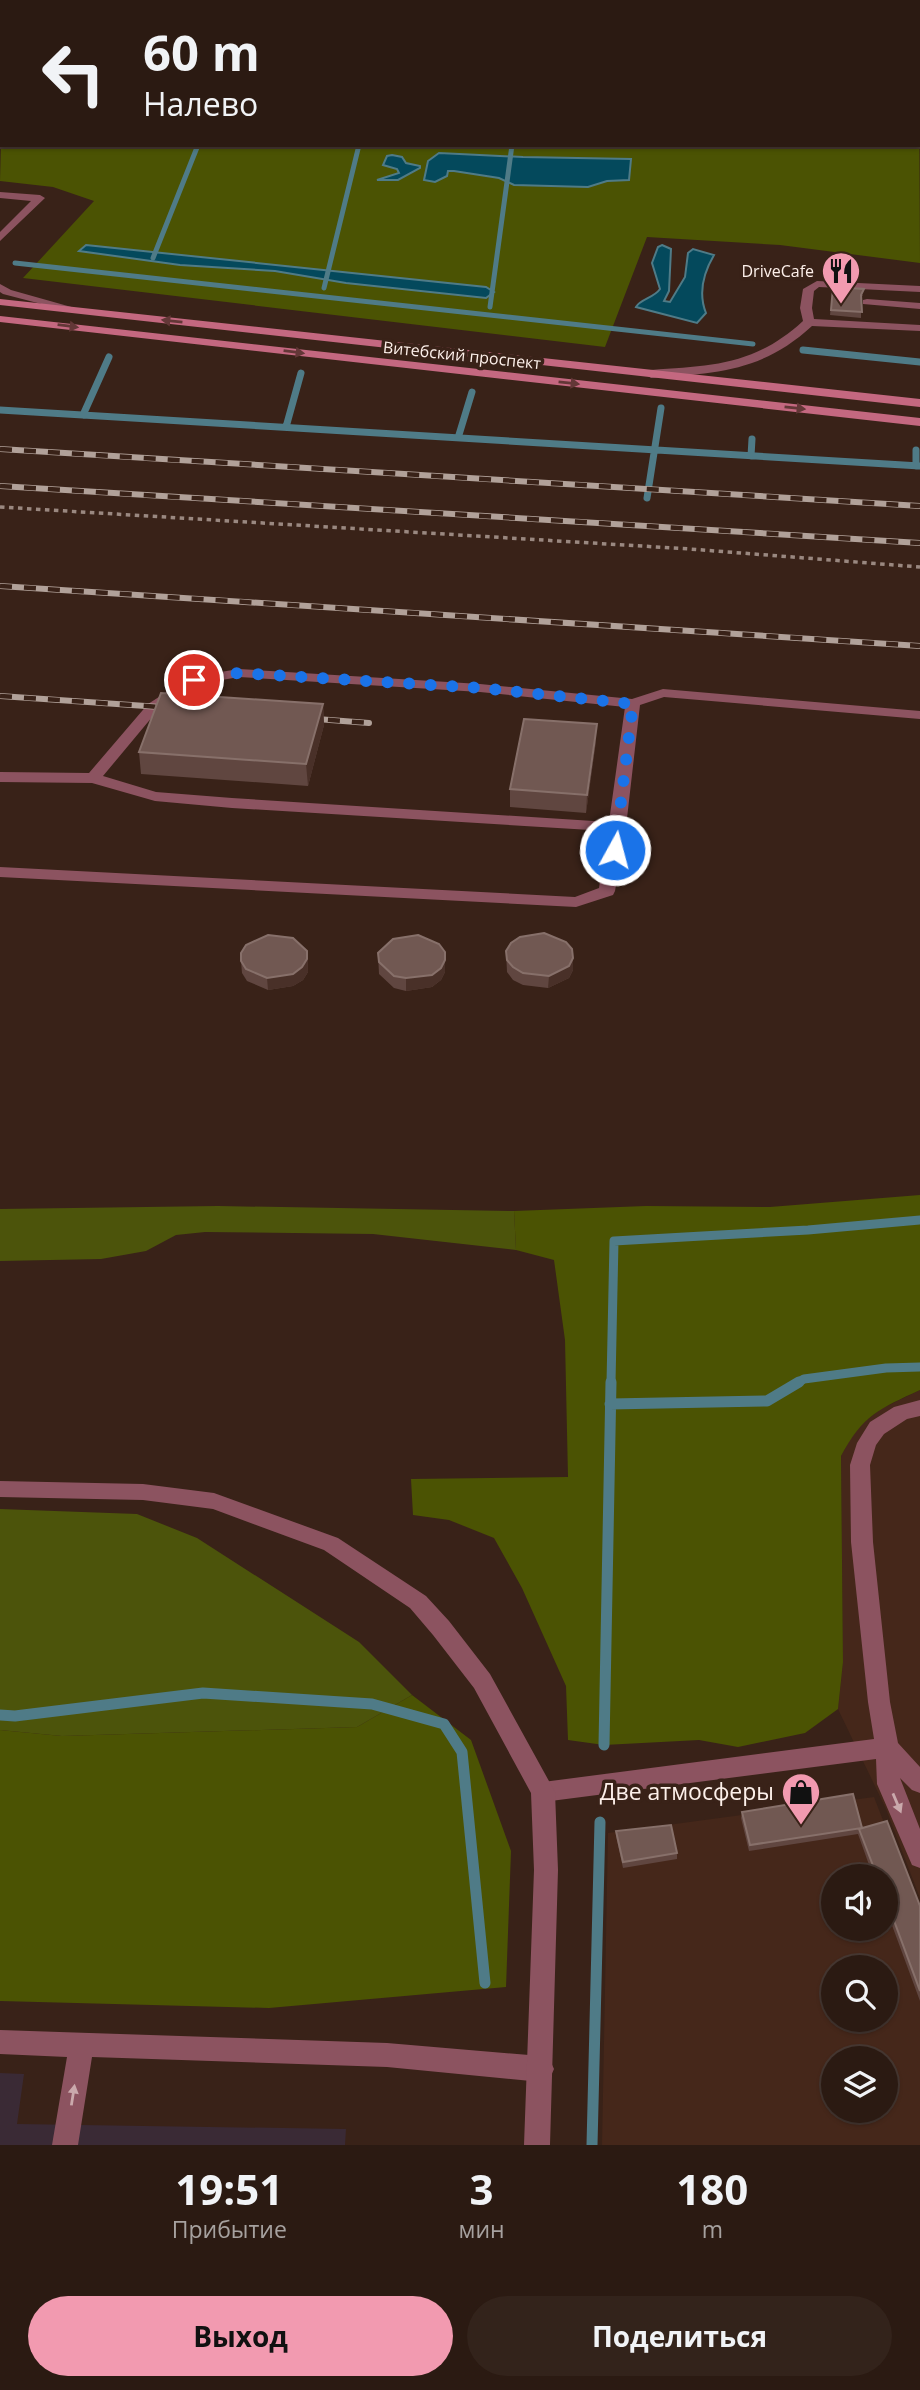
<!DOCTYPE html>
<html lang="ru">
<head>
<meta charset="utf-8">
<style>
  :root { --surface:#2b1a12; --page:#33231b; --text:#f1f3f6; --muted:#a6a19f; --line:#473832; --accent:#f29ab0 }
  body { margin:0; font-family:"Open Sans",sans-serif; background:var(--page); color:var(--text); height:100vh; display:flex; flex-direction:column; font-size:26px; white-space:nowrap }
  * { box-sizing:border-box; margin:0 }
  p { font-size:23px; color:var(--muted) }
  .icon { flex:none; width:38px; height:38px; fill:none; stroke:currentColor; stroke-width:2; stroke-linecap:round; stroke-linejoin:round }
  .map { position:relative; height:2145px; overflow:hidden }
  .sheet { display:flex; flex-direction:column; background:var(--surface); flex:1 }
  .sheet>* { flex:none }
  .hud { position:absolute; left:0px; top:0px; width:920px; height:147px; box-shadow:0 2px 5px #0004,0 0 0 2px var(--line); background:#2b1a12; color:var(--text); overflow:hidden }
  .controls { position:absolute; left:821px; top:1864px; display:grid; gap:14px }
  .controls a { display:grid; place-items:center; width:77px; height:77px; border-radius:50%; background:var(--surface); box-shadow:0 2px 5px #0004,0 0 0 2px var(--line); font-size:35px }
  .pin { position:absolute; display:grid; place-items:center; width:60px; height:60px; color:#fff; margin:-30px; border:4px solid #fff; border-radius:50%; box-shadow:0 2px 7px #0007 }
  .me { position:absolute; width:77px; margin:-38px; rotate:7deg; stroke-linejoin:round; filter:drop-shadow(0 0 5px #0008) }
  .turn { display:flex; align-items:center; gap:24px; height:147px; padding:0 28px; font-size:32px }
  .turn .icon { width:91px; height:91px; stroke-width:2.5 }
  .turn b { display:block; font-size:49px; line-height:60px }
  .eta { display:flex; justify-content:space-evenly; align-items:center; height:119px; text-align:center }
  .eta b { font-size:42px; font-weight:700; line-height:49px }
  .button { display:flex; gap:14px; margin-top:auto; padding:14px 28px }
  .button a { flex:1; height:80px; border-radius:42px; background:var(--accent); color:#111; font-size:28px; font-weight:700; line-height:80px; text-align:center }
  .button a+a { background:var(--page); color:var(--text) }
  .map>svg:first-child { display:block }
  .built { fill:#45271a; fill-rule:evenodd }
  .industrial { fill:#3a2a35 }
  .green { fill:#4b5303 }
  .forest { fill:#4c540b }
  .water { fill:#04495c; stroke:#4f7b87; stroke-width:2 }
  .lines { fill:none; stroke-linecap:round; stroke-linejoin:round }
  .stream-far3 { stroke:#4f7b87; stroke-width:5 }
  .stream-far2 { stroke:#4f7b87; stroke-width:7 }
  .stream-far1 { stroke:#4f7b87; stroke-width:9 }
  .stream { stroke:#4f7b87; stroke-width:11 }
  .path { stroke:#9a8880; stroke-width:3.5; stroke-dasharray:4.5 4.5; stroke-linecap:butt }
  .lane { fill:#8c5360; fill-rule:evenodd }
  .street { fill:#8c5360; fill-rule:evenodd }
  .secondary { fill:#c46880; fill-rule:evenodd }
  .rail-casing { stroke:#b1a199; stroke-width:6 }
  .rail { stroke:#392218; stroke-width:4.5; stroke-dasharray:12; stroke-linecap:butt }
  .wall { fill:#604640 }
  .shaded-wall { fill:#493028 }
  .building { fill:#715852; stroke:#87706a; stroke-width:2 }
  .oneway { fill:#633737 }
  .oneway2 { fill:#caa9ac }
  .route { stroke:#1a73e8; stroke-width:12; stroke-dasharray:0 21.6 }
  .labels { text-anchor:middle; stroke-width:7; stroke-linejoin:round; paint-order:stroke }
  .far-poi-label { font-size:16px; fill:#fdf0ea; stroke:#392218; text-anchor:end }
  .far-street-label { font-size:16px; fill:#fdf0ea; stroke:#392218 }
  .near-poi-label { font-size:23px; fill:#fdf0ea; stroke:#392218; text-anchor:end }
</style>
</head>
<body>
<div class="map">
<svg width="920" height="2145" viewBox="0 0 920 2145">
  <rect width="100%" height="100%" fill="#392218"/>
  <path class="built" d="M920,1390V1898L886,1809L838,1709L843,1662L841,1456L855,1429L881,1409Z
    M874,1797L920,1916V2145H602L608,1833ZM833,1876H886V1928H833ZM833,1967H886V2020H833ZM833,2058H886V2110H833Z"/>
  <path class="industrial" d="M0,2073L24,2074L17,2124L346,2129L345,2145H0Z"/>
  <path class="green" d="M0,0H653L2,2V13Z
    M919,67L920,263L780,245L647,237L605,347L23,278L94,201L53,187L0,181L2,103V145H919Z
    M920,1195V1390C879,1409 863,1415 841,1456L843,1662L838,1709L805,1733L738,1747L699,1740L604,1745L568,1740L566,1686L522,1588L494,1538L449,1520L413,1515L411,1479L568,1477L565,1340L554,1260L516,1250L514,1211L646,1206L770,1207Z
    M412,1695L471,1740L511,1851L506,1987L269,2008L0,2001V1730L62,1736L357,1727Z"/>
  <path class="forest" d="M218,1206L514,1211L516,1250L373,1234L205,1232L176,1235L146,1251L101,1259L0,1261V1209Z
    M0,1509L137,1514L197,1538L359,1642L412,1695L357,1727L62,1736L0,1730Z"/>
  <path class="water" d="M439,153L523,157L631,159L629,180L607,181L588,187L514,185L499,178L454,171H448L447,176L435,182L424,180L428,161Z
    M392,155L402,157L406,163L420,166V168L398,180H377L399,173L397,169L383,165L387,156Z
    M86,245L486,287L494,292L486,298L346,283L275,271L180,265L79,251Z
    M662,245L671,249L669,291L664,301L670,302L685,277L688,253L693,249L714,255C704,272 698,293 706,313L697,323L636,307C640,299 654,298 660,289L652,263L658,247Z"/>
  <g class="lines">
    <path class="stream-far3" d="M153,258L198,145
      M15,263L753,344
      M324,288L359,145
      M490,307L512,145"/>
    <path class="stream-far2" d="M803,350L920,362
      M0,410L920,466
      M83,415L109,357
      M286,427L301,373
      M458,438L472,392
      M916,450V466
      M751,456L752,439
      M647,498L661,408"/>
    <path class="stream-far1" d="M611,1383L614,1241L808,1230L920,1220
      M797,1383L804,1379L886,1368L920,1367"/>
    <path class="stream" d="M610,1404L767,1401L799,1382
      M0,1715L15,1716L203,1693L372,1704L444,1724L462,1752L485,1983
      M604,1745L611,1382
      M592,2145L600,1822"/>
    <path class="path" d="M0,507L690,549L920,567"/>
    <path class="lane" d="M0,20H2V26H0Z
      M919,58H920V64H919Z
      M0,192L40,195L45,198L0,241V232L31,201L0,198Z
      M817,281L920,286V292L819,287L814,291L812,308L814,319L920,325V331L812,326C762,372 716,373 651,378L645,374L651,370C713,366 755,365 803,321L800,308L803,289Z
      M0,284L11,290L82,310L76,313L3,294L0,292Z
      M867,299L920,303V309L863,304V300Z
      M239,669L480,684L632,699L663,689L920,711V719L664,697L640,705L626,827L615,891L613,895L576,907L0,877V867L575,897L599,888L607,831L232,808L155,801L92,783L0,782V772L89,773L148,704L190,677ZM239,677L480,692L625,707L609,822L232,798L156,792L103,776L158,710L199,684Z
      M920,1400V1416L907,1419L884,1434L876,1445L870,1465L873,1542L890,1702L898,1743L920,1767V1793L912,1790L900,1778L920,1829V1868L912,1865L877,1784L876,1759L543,1802L535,1799L531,1792L535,1785L543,1782L874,1739L868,1702L851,1542L850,1465L857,1443L870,1422L894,1407Z
      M0,2030L387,2043L541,2056L550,2060L554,2069L550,2078L541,2082L387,2067L92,2057L78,2145H52L67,2057L0,2054Z"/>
    <path class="street" d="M0,1481L143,1484L214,1493L338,1538L426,1596L449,1621L490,1674L555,1792L558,1870L550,2145H524L534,1870L531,1793L474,1688L433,1635L410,1608L324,1550L213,1509L143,1500L0,1497Z"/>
    <path class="secondary" d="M0,299L920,399V407L0,305Z
      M0,316L920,418V426L0,322Z"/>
    <g class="rail-casing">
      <path id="rail" d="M0,449L920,506
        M0,486L920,543
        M0,586L920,646
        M0,696L175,708
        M304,718L369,723"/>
    </g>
    <use href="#rail" class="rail"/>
  </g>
  <path class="wall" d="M833,287L863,295L861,298V318L830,315Z
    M323,704L324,725L308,786L141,774L139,752Z
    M596,741L586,813L510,807V789Z
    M307,951L308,972L303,980L293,986L268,990L247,981L242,973L241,961Z
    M506,951L573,970L569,978L548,988L523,985L513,980L507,972Z
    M378,953L445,972L441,980L432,987L406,991L394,988L379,974Z
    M742,1812L862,1828L920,1906V2001L886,1909V1876H873L858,1834L749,1851L741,1818Z
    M616,1831L677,1853V1859L623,1868L616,1836Z"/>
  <path class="shaded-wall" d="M323,704L324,725L308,786L306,764Z
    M597,724L596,741L586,813L587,795Z
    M307,951L308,972L303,980L293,986L268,990L267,978Z
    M573,958V970L569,978L548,988L549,976Z
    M445,960V972L441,980L432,987L406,991V978Z"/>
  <path class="building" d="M833,287L864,289L861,295L862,312L831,310Z
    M161,693L323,704L306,764L139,752Z
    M524,719L597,724L587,795L510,789Z
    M544,933L566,942L572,949L573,958L569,966L549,976L523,973L513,967L507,960L506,951L511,943L520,937Z
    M268,935L293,938L307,951V959L302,967L293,974L267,978L246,969L241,961V953L246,945Z
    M418,935L439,944L445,952V960L441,968L432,975L406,978L394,976L379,962L378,953L393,939Z
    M853,1794L862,1828L750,1845L742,1812Z
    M887,1821L920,1906V1991L886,1899V1876H877L859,1829Z
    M671,1825L677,1853L623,1862L616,1831Z"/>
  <defs><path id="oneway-solid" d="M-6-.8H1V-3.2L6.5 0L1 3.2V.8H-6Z" transform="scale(1.75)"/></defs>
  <g class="oneway">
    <use href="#oneway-solid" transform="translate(172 321) rotate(-174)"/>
    <use href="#oneway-solid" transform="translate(68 326) rotate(7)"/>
    <use href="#oneway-solid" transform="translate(294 352) rotate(7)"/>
    <use href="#oneway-solid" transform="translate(569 383) rotate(6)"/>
    <use href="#oneway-solid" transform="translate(795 408) rotate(6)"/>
  </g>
  <g class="oneway2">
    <use href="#oneway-solid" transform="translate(897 1803) rotate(67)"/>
    <use href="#oneway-solid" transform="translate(73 2095) rotate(-81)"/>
  </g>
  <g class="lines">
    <path class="route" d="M194,680L239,673L480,688L633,704L615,850"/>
  </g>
  <defs>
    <g id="restaurant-pin" transform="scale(2.0125)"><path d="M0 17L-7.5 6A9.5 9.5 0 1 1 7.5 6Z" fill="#f29ab0" stroke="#392218"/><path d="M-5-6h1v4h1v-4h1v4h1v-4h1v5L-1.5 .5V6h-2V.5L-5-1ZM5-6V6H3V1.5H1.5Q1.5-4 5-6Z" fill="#111"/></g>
    <g id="shop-pin" transform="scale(2.0125)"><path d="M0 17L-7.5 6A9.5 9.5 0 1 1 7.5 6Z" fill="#f29ab0" stroke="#392218"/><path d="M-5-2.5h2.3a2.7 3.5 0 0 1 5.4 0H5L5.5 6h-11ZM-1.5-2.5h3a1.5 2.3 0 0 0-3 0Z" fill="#111"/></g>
  </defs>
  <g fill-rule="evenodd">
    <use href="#restaurant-pin" x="841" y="271"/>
    <use href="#shop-pin" x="801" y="1792"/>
  </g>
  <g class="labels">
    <g class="far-poi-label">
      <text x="814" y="277">DriveCafe</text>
    </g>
    <g class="far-street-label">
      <text transform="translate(462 355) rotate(6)" y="6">Витебский проспект</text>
    </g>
    <g class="near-poi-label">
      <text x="774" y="1800">Две атмосферы</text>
    </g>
  </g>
</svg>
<div class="controls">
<a><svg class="icon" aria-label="sound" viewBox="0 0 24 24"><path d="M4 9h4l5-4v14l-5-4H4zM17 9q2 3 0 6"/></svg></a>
<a><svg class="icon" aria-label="search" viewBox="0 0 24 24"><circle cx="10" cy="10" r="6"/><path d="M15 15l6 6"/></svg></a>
<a><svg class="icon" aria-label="layers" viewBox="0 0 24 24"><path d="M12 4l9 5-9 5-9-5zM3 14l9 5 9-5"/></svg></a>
</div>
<div class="pin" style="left:194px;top:680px;background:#d93025"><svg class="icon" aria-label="arrive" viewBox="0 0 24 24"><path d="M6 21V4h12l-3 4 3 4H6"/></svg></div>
<svg class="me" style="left:615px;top:850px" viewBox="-20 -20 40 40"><circle r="17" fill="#1a73e8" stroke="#fff" stroke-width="3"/><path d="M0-11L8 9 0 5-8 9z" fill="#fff"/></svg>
<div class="hud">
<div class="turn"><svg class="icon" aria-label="left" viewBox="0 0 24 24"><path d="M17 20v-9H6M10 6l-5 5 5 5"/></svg><div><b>60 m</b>Налево</div></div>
</div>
</div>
<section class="sheet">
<div class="eta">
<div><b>19:51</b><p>Прибытие</p></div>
<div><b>3</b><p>мин</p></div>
<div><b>180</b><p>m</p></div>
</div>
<div class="button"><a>Выход</a><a>Поделиться</a></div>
</section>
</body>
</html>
